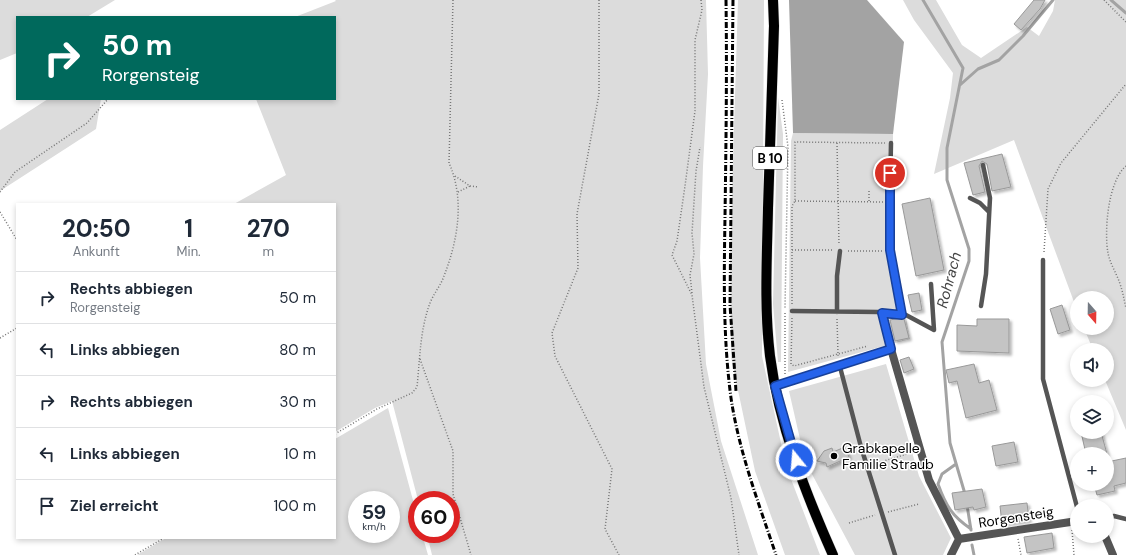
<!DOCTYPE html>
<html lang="de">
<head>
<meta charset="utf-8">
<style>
  :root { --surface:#fff; --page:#f6f6f7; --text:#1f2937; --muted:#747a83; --line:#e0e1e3 }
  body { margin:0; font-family:"DM Sans",sans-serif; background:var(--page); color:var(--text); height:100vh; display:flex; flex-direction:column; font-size:15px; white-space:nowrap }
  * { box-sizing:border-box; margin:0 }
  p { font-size:13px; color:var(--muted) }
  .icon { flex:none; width:22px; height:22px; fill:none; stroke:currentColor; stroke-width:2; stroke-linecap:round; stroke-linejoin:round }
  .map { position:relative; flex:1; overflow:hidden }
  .details { position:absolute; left:16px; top:203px; width:320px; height:336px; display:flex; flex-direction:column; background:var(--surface); border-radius:0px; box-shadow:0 2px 6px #0003 }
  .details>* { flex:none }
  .guide { position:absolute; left:16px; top:16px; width:320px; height:84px; border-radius:0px; box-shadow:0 2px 6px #0003; background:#00695c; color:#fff; overflow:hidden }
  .needle { width:26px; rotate:160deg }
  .fabs { position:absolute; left:1070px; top:291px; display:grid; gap:8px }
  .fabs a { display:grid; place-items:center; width:44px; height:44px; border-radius:50%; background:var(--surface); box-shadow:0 2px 6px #0003; font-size:20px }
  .speed { position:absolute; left:348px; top:491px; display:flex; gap:8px; font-size:20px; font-weight:700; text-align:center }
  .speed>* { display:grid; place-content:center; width:52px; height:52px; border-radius:50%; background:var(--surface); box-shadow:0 2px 6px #0003; line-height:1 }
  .speed small { font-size:10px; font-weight:400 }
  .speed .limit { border:6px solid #d22; background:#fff; color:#111 }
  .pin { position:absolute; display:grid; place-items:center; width:34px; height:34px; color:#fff; margin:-17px; border:2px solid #fff; border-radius:50%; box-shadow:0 1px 4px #0007 }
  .me { position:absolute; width:44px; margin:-22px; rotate:343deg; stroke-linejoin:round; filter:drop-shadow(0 0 3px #0008) }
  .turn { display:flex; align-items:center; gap:14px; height:84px; padding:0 20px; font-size:18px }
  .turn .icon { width:52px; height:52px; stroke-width:2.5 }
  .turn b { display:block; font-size:28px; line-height:34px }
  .eta { display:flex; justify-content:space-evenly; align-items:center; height:68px; text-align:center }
  .eta b { font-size:24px; font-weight:700; line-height:28px }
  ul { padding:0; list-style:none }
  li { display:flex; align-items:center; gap:12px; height:52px; padding:0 20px; border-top:1px solid var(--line) }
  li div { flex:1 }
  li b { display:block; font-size:15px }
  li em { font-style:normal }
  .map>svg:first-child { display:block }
  .green { fill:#dcdcdc; fill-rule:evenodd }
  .water { fill:#a3a3a3 }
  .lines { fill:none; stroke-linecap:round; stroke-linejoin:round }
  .stream { stroke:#a3a3a3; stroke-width:3 }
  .building { fill:#c4c4c4; stroke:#999; filter:url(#shadow) }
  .primary-casing { stroke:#dbdbdb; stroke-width:11 }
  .path { stroke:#777; stroke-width:1.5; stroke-dasharray:1 2; stroke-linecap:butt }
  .service { stroke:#555; stroke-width:4.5 }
  .minor { stroke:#555; stroke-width:8 }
  .primary { stroke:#000; stroke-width:10 }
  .rail { stroke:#000; stroke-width:3; stroke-dasharray:6 2 1 2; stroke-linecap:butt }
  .route-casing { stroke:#184099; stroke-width:10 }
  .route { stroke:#2563eb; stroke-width:7 }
  .poi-dot { fill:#000; stroke:#fff; stroke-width:1.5 }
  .labels { text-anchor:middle; stroke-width:3; stroke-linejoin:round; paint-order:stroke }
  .shield { fill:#fff; stroke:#4c4c4c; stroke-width:1 }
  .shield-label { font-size:13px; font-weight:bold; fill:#000 }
  .poi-label { font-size:14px; fill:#000; stroke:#fff; text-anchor:start }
  .street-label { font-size:14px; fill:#000; stroke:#fff }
  .water-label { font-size:15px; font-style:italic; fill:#444; stroke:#fff }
</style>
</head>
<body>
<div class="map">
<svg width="1126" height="555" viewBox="0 0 1126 555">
  <defs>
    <filter id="shadow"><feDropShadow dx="2.5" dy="2.5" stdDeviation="1" flood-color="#0004"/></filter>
  </defs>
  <rect width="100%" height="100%" fill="#fff"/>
  <path class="green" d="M0,0H115L87,17H17V53L0,60Z
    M335,0H706L708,74L703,166L700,258L706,364L721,441L758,555H432L427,534H451V500H418L392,401L375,408L335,432V204H234L286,175L256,99H335V17H295L336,1Z
    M738,0H764L762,356L786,466L820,555H785L755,471L731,357L730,255Z
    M903,0H936L962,45L981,58L1027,27L1039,36L1053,11L1055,0H1126V430L1105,380H1107V350H1093L1084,328H1107V298H1077V310L1014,140L934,174L950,98L953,73L914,20Z
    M778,97L783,134L781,362H778L773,304Z
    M48,99H101L96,129L0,191V130Z
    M793,133L893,134V244L910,339L788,372L791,141Z
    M886,364L919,476L951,538L943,555H855L805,461L789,391Z
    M388,408L417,515V534H422L428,555H137L166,538H335V439ZM357,500H391V534H357Z"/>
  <path class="water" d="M789,0H867L904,42L893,134L793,133Z"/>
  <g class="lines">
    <path class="stream" d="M923,0L963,68L947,148V180L969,249V261L942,342L950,443L965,494
      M1111,0L1126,13
      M960,85L978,69L999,60L1023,36L1053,0
      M956,464L942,474L938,484C946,506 952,516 971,529
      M967,505L971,530
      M972,545L974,555"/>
  </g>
  <path class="building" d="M1034,0H1045L1040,9L1021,30L1014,24Z
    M1002,154L1011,187L992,191L987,164L982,161L979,166L985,192L973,195L964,163Z
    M930,198L944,270L916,276L902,204Z
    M919,293L922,310L912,312L908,295Z
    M1062,305L1070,330L1058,334L1050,309Z
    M900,318L904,319L909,338L895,341L890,320Z
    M977,319H1009V353L957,351V325L977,326Z
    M909,357L914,369L904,373L900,360Z
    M974,364L979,383L989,380L997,410L966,418L957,381L949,383L946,370Z
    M1081,432H1101L1107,454H1086Z
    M1014,442L1018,462L996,466L992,446Z
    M845,447L849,457L827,467L826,463L817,461L824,451L832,448L833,452Z
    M1126,458V483L1114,486L1115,491L1097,495L1094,484H1107V462Z
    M982,489L986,507L974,510L973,507L955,510L952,493Z
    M1027,503L1029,520L1002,524L1000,506Z
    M1052,533L1054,548L1027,553L1024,537Z"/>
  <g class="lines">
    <g class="primary-casing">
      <path id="primary" d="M773,0L774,26C772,86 770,147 768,208C767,257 764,307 770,356C779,425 805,492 833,555"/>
    </g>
    <path class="path" d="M599,0V94L577,214L578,268L552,333L555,356L612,469L605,529L619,555
      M701,0L702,10L695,40V111L685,186L677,241L672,255L692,295L704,387L731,498L739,555
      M1104,0L1126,22
      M782,100L788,147L785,308
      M837,143L839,245
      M1126,166C1108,181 1104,231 1108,253C1110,264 1117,274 1120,284C1123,292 1124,300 1126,308
      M455,176L470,186L478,187
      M869,191V202
      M0,192L15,172L87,123L108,99
      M458,192L470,186
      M795,201L883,202
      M0,212L17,240
      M792,250V206L795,201V142L885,143
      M848,251H884
      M1044,252L1048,189L1061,163L1126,84
      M692,293L690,275L694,254L692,233L696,171L700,147
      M792,304V250H834
      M792,318L791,364L794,366L838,354V356
      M837,319L838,354L868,346
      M0,338L17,328
      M420,359L453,451V494L471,555
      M785,374V313
      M335,434L377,409L412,393L417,387C420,358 420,330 430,303C434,293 441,285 444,276C458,240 465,199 449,163L453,0
      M874,464L907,454
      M888,512L919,504
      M849,523L875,515
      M1072,530L1074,555
      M1018,539L1021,555
      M135,555L164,538"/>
    <path class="service" d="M891,143L889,240L902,315
      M970,198L980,203L989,212
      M1043,260V379L1077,507
      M981,306L986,274L990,198L983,165
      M792,311L878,312L906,315L934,330L931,284
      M837,312V276L840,251
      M882,313L891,349
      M840,367L861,447L895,555
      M1107,517L1114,516L1126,519"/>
    <path class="minor" d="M775,386L891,349L929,480L959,539
      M1105,536L1113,555
      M959,539L1077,521
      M951,555L959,539"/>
    <use href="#primary" class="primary"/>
    <path class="rail" d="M726,0C727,72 726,145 725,217C724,278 723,338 731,398C739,452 759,504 776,555
      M733,0L730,305L736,391"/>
  </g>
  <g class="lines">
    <g class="route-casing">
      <path id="route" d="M796,460L775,386L891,349L882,313L902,315L890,250V173"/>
    </g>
    <use href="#route" class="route"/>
  </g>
  <circle class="poi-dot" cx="834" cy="456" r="4"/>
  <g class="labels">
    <rect class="shield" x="753" y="147" width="34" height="22" rx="3"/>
    <g class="shield-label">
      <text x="770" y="163">B 10</text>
    </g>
    <g class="poi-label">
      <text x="842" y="453">Grabkapelle<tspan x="842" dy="16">Familie Straub</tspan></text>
    </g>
    <g class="street-label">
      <text transform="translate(1016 517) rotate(-9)" y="5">Rorgensteig</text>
    </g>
    <g class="water-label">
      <text transform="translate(949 280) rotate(-75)" y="5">Rohrach</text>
    </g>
  </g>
</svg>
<div class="fabs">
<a><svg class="needle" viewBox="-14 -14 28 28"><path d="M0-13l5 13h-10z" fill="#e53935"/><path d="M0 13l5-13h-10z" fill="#747a83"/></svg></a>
<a><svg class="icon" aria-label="sound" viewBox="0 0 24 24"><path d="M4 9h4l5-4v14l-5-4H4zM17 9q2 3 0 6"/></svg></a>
<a><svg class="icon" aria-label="layers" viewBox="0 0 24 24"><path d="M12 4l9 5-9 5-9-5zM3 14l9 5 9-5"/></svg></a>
<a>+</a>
<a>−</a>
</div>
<div class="speed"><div>59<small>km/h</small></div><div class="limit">60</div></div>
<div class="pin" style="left:890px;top:173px;background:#d93025"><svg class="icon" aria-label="arrive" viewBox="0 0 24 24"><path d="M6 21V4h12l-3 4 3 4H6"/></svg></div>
<svg class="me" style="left:796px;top:460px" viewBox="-20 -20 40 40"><circle r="17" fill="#2563eb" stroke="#fff" stroke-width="3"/><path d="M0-11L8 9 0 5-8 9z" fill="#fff"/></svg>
<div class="guide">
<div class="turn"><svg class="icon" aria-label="right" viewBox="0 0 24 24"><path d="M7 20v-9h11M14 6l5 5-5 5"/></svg><div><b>50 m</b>Rorgensteig</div></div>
</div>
<section class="details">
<div class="eta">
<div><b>20:50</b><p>Ankunft</p></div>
<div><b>1</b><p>Min.</p></div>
<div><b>270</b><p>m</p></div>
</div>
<ul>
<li><svg class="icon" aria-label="right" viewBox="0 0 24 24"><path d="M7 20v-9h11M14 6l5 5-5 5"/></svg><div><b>Rechts abbiegen</b><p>Rorgensteig</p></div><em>50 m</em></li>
<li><svg class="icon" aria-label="left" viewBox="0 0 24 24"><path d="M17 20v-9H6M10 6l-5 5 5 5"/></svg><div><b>Links abbiegen</b></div><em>80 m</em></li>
<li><svg class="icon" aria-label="right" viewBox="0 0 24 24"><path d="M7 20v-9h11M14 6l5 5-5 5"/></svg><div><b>Rechts abbiegen</b></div><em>30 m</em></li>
<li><svg class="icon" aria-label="left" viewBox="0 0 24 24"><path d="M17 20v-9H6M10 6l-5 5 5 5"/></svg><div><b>Links abbiegen</b></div><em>10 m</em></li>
<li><svg class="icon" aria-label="arrive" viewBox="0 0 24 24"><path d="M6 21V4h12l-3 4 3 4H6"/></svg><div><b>Ziel erreicht</b></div><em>100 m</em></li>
</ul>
</section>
</div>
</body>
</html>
